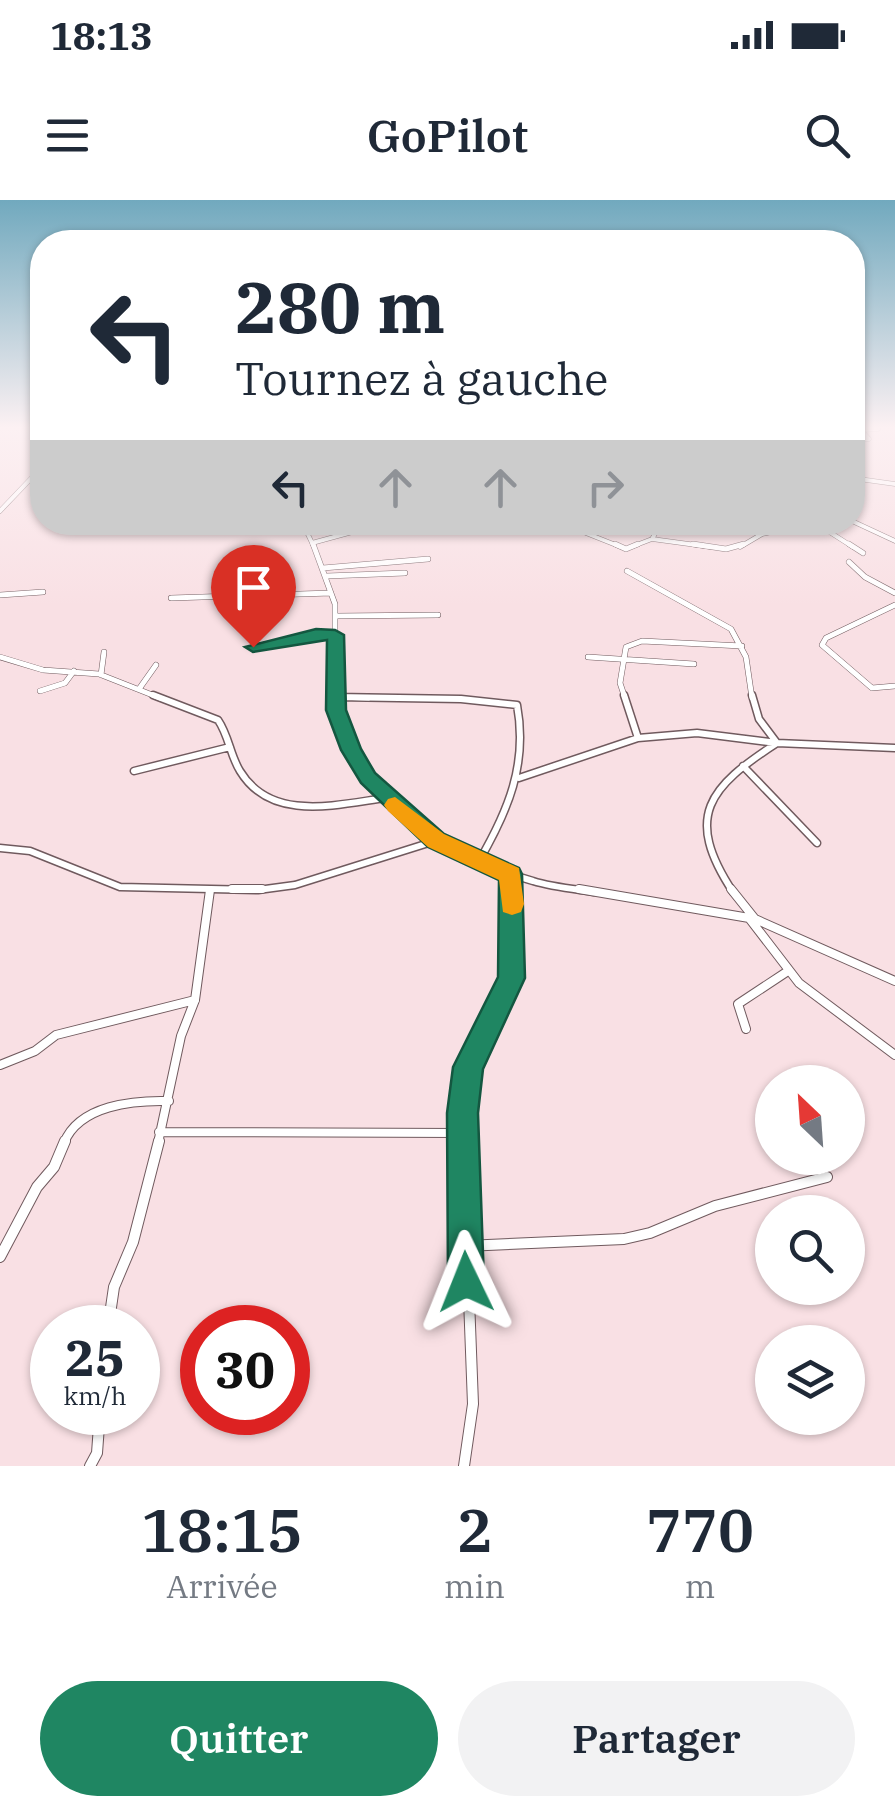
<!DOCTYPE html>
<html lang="fr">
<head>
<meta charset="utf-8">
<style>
  :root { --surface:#fff; --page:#f2f2f3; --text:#1f2937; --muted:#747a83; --accent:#1f8662 }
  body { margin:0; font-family:"IBM Plex Serif",serif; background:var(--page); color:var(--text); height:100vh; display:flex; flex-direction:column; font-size:38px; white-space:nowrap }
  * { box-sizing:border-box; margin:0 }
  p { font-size:32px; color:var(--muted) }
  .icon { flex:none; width:55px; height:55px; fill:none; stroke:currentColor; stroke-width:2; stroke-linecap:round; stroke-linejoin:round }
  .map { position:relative; height:1266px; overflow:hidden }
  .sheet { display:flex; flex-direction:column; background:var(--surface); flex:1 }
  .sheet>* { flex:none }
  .hud { position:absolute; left:30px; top:30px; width:835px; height:305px; border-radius:40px; box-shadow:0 2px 8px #0004; background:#fff; color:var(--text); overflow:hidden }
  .needle { width:65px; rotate:335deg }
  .tools { position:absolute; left:755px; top:865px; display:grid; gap:20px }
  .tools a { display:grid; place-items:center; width:110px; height:110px; border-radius:50%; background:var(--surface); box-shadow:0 2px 8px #0004; font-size:50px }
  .speed { position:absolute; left:30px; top:1105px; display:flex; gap:20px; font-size:50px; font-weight:700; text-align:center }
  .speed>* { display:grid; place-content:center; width:130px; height:130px; border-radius:50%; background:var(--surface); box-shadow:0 2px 8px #0004; line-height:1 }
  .speed small { font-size:25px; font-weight:400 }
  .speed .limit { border:15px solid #d22; background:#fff; color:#111 }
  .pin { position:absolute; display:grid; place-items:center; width:85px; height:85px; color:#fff; margin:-102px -42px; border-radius:50% 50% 50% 0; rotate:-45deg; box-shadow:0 0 10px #0007 }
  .pin .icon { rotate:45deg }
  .me { position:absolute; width:110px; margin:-55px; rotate:358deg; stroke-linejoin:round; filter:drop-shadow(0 0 8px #0008) }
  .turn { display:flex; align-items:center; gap:35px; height:210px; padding:0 40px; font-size:45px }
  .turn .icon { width:130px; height:130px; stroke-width:2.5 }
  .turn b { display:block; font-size:70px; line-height:85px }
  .lanes { display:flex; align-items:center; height:95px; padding:0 40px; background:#0003; justify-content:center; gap:50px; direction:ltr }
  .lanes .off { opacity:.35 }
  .eta { display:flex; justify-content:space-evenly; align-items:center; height:170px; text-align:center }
  .eta b { font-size:60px; font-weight:600; line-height:70px }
  .cta { display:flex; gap:20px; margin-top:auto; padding:20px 40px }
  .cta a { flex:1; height:115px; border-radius:60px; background:var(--accent); color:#fff; font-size:40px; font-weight:600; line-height:115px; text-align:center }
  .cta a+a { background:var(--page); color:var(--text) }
  .status { display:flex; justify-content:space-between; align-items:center; height:70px; padding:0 50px; background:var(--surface); direction:ltr }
  .status svg { height:28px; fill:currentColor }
  header { display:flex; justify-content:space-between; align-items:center; height:130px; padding:0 40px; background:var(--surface); font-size:45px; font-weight:600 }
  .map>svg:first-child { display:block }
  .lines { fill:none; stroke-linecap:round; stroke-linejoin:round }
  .street-far4-casing { stroke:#705a5e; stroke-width:5 }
  .street-far3-casing { stroke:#705a5e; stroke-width:6 }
  .street-far2-casing { stroke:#705a5e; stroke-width:9 }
  .street-far1-casing { stroke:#705a5e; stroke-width:10 }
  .street-casing { stroke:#705a5e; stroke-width:12 }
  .street-far4 { stroke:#fff; stroke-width:4 }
  .street-far3 { stroke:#fff; stroke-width:5 }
  .street-far2 { stroke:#fff; stroke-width:6 }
  .street-far1 { stroke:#fff; stroke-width:8 }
  .street { stroke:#fff; stroke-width:10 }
  .route { fill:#1f8662; stroke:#145740; stroke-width:2.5 }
  .slow { fill:#f59e0b }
</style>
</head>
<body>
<div class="status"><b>18:13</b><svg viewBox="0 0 49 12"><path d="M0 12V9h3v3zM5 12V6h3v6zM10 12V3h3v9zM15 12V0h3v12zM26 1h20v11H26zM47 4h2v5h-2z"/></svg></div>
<header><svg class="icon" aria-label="menu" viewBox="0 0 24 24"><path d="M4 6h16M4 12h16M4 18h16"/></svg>GoPilot<svg class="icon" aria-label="search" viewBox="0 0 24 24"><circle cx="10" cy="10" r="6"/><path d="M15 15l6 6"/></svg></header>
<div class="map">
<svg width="895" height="1266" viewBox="0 0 895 1266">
  <rect width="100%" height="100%" fill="#f9e0e4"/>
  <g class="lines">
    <g class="street-far4-casing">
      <path id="street-far4" d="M862,230L878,229
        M852,241L869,239L860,229
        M852,278L895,284
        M0,311L42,267
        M852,321L895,341
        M302,322L314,347
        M558,322L621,347
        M817,324L853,347
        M304,326L317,322
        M652,339L662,322
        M312,343L389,322
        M631,347L652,339L711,347
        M740,347L762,334L820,322"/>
    </g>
    <g class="street-far3-casing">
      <path id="street-far3" d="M313,344L335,404V498
        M615,344L626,349L638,344
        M693,344L726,349L744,344
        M849,344L863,353
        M849,362L865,377L895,393
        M323,368L428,359
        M627,371L731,429L746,457L752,498
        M327,376L405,373
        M0,395L43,392
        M171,398L331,393
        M895,405L826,438L822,445L872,488L895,486
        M337,416L438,415
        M253,447L316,434L335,435
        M0,457L43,470L99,474L160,498
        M588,457L694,464
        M101,475L104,452
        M139,489L156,465
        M40,491L65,483L74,471
        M336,497L369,498
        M625,498L620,483L626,447L642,441L742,446"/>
    </g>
    <g class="street-far2-casing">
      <path id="street-far2" d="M153,495L218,520C229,536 230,555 240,571C271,622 335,605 385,598
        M335,495C344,593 445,656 533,681C552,687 574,689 594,692
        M624,495L638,538
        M336,497L461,499L517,505C528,564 508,611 479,661
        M743,566L817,643
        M134,571L230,547
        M519,578L638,538L697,533L777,543L895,548
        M0,648L30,651L120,687L258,690L295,685L435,641
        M510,675V692
        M733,692C683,616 709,587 777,543L759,519L752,495"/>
    </g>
    <g class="street-far1-casing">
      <path id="street-far1" d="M232,689H262
        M579,689L755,719L895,781
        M731,689L755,719
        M749,718L799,783L895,855
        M746,829L738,804L788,771
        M0,865L35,851L56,835L195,800
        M159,932L462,933
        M64,943C79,905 134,900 169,901
        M158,943L181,836L195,800L210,690
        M463,943L462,913L468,867L512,778L510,689"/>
    </g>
    <g class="street-casing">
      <path id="street" d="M463,941L473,1204L464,1266
        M465,1046L624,1039L650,1033L715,1006L827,977
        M0,1057L37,987L54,967L65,941
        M108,1128L114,1087L133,1042L159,941
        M90,1266L97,1253L100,1212"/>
    </g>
    <use href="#street-far4" class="street-far4"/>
    <use href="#street-far3" class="street-far3"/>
    <use href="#street-far2" class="street-far2"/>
    <use href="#street-far1" class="street-far1"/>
    <use href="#street" class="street"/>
  </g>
  <linearGradient id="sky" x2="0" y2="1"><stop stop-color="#71a9be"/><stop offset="0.56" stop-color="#fcf1f3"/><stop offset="1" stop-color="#fcf1f3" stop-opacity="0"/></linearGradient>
  <rect width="895" height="406" fill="url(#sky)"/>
  <path class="route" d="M316,429L335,430L344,435L346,510L361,549L375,573L444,634L519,668L522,674L525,778L483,869L478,913L484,1082L479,1095L466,1100L453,1095L448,1082L447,913L453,867L498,777L499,680L428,647L361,583L341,550L326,510L327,440L253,452L245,447Z"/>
  <path class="slow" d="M395,597L444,634L519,668L524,704L521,712L512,715L503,712L499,680L428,647L388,611L384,605L388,599Z"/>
</svg>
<div class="tools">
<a><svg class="needle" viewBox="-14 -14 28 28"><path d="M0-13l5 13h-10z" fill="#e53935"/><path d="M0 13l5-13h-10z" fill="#747a83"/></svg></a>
<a><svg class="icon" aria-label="search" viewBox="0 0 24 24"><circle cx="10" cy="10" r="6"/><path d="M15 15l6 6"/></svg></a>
<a><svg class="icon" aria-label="layers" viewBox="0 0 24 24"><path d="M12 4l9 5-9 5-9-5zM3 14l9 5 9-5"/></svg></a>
</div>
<div class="speed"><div>25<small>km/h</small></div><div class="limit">30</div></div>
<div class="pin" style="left:253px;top:447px;background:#d93025"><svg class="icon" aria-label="arrive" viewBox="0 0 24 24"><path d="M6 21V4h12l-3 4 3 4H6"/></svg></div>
<svg class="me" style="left:466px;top:1082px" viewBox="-20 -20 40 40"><path d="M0-17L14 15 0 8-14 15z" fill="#1f8662" stroke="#fff" stroke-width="4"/></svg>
<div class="hud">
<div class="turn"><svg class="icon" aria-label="left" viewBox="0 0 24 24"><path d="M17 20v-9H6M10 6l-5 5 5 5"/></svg><div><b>280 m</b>Tournez à gauche</div></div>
<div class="lanes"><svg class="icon" aria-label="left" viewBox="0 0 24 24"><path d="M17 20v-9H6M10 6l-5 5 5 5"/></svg><svg class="icon off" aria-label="ahead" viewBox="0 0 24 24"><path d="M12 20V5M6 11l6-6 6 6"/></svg><svg class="icon off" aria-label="ahead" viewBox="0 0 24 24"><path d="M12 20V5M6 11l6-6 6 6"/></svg><svg class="icon off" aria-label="right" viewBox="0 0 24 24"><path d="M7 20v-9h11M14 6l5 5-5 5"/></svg></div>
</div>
</div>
<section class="sheet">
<div class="eta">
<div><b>18:15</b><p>Arrivée</p></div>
<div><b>2</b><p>min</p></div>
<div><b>770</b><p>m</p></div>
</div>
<div class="cta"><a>Quitter</a><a>Partager</a></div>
</section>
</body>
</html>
